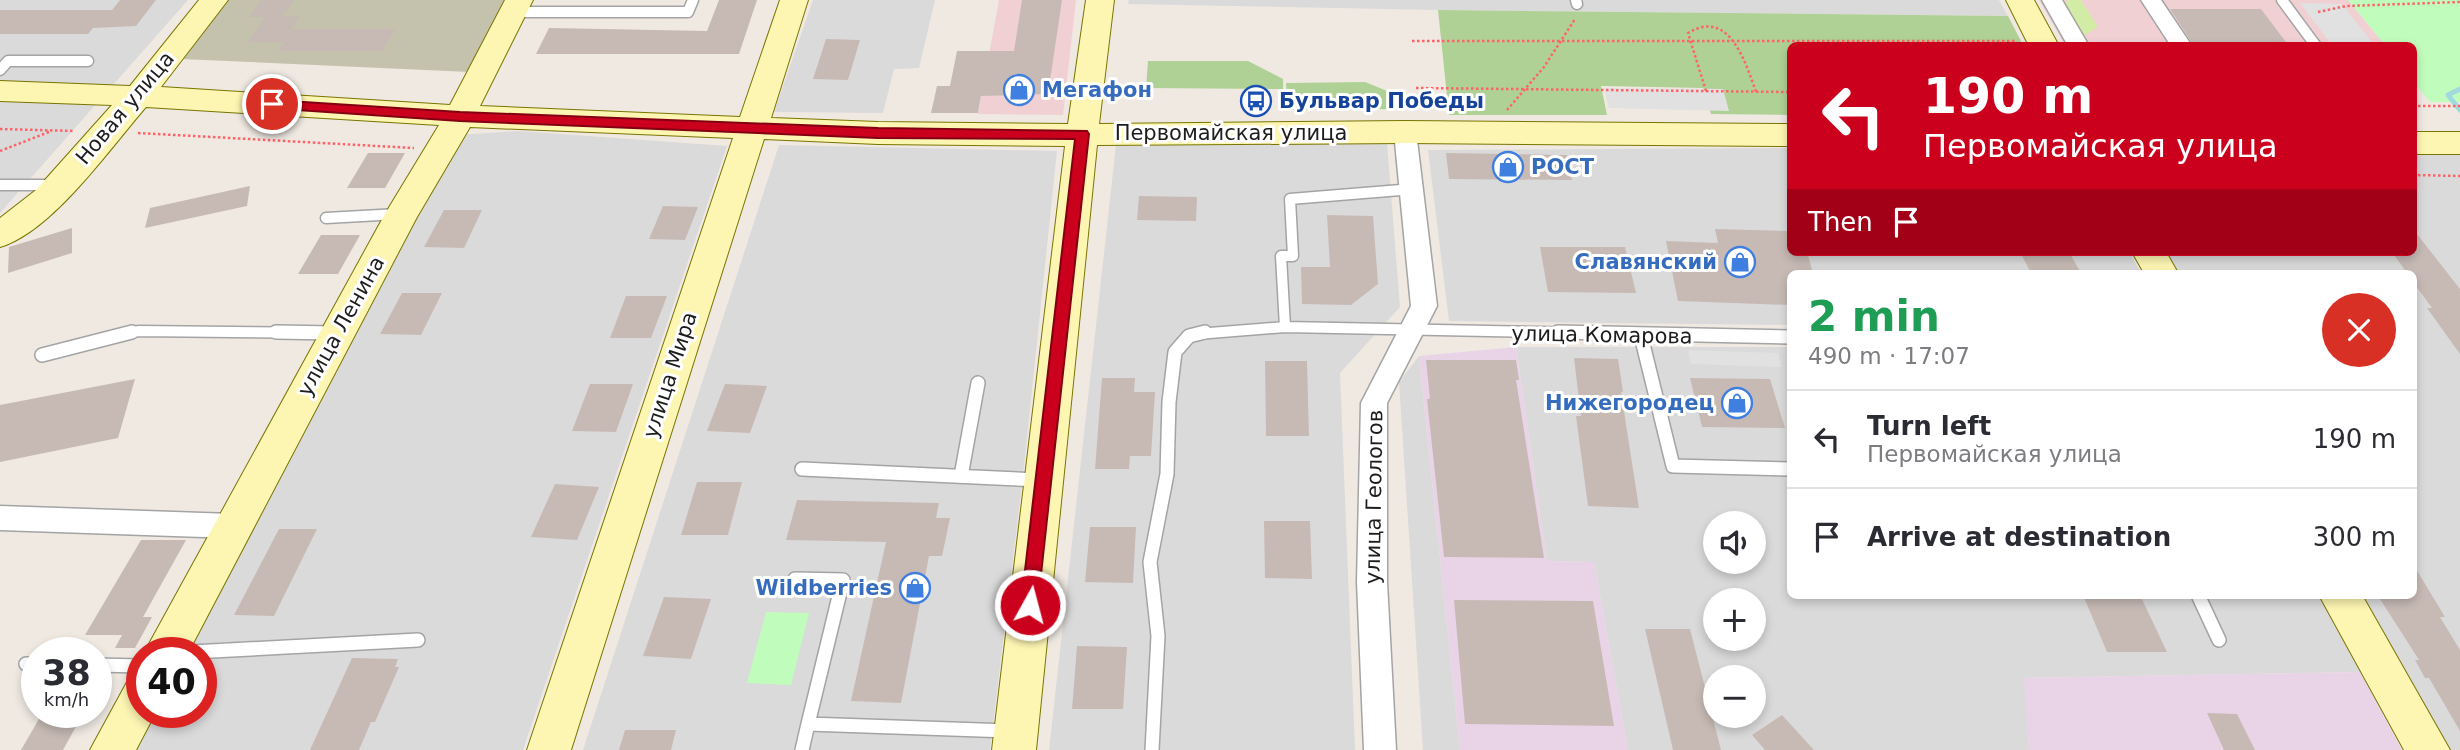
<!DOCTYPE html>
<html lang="en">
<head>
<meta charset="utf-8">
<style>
  :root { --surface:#fff; --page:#f7f7f7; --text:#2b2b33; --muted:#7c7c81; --line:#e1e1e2 }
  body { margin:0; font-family:"DejaVu Sans",sans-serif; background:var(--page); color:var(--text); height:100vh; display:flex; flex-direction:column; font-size:26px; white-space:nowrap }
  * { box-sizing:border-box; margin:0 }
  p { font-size:23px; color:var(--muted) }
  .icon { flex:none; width:38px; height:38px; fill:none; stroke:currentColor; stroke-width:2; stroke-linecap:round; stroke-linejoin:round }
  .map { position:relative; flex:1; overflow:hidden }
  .side { position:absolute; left:1787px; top:270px; width:630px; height:329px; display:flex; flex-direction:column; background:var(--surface); border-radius:10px; box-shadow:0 4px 10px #0003 }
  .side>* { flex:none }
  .guide { position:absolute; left:1787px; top:42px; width:630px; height:214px; border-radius:10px; box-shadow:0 4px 10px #0003; background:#ca001c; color:#fff; overflow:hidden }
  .fabs { position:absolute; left:1703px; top:511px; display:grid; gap:14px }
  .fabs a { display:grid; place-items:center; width:63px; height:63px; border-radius:50%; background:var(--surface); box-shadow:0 4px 10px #0003; font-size:35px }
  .speed { position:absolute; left:21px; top:637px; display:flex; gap:14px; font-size:35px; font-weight:700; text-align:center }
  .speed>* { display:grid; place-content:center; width:91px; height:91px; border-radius:50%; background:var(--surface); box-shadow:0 4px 10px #0003; line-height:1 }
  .speed small { font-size:18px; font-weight:400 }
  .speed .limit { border:10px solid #d22; background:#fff; color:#111 }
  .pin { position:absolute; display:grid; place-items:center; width:60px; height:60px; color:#fff; margin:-30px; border:4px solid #fff; border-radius:50%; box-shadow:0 2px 7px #0007 }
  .me { position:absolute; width:77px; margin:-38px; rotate:7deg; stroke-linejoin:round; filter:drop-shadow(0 0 5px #0008) }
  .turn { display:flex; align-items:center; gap:24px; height:147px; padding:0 21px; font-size:32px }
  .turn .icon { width:91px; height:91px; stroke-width:2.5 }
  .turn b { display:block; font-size:49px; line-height:60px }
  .then { display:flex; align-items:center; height:66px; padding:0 21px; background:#0003; gap:14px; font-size:26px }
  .round { display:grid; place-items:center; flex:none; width:74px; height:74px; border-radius:37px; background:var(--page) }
  .overview { display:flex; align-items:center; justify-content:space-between; height:119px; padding:0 21px }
  h1 { font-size:42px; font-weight:800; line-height:52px; color:#1e9e55 }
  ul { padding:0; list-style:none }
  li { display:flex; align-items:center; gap:21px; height:98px; padding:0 21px; border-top:2px solid var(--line) }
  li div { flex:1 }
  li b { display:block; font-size:26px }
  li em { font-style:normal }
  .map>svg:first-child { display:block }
  .residential { fill:#dbdada; fill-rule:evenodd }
  .commercial { fill:#f1d0d4 }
  .industrial { fill:#e9d4e7 }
  .construction { fill:#c4c1ad }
  .grass { fill:#d2eca5 }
  .forest { fill:#afd195 }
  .park { fill:#c0fcbc }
  .parking { fill:#e1e1e1 }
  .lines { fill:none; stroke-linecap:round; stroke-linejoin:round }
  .stream { stroke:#a0dadf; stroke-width:5 }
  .building { fill:#c7bab5 }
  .lane-far1-casing { stroke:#a4a4a4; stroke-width:13 }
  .lane-casing { stroke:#a4a4a4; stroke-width:16 }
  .street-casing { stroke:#a4a4a4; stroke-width:3 }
  .secondary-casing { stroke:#787500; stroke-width:2 }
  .path { stroke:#ff6369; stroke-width:2.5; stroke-dasharray:2.5 2.5; stroke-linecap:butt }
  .lane-far1 { stroke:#fff; stroke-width:10 }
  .lane { stroke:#fff; stroke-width:13 }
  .street { fill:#fff; fill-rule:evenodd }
  .secondary { fill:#fdf6b3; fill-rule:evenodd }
  .route { fill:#ca001c; stroke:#830012; stroke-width:2 }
  .labels { text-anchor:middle; stroke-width:6; stroke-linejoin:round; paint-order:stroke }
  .shop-label { font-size:21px; font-weight:bold; fill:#366cbe; stroke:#fff; text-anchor:end }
  .transit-label { font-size:21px; font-weight:bold; fill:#164399; stroke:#fff; text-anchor:start }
  .street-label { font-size:21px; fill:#1d1d1d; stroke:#fff }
</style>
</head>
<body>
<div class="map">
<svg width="2460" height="750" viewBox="0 0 2460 750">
  <rect width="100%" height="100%" fill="#efe9e2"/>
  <path class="residential" d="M0,0H188L0,213Z
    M813,0H935L919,68L894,69L883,113L774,112Z
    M1129,0H1999L2008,16L1438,10L1128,4Z
    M519,131L727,146L523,750H132L152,712H201V653H184L458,135Z
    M1387,143L1400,307L1340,373L1355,750H1049L1116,145Z
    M779,145L1057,151L1023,476L990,750H583Z
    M2413,147H2460V750H2446L2357,595H2413V273H2173L2161,252H2413Z
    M1790,148V252H2129L2141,273H1790V325L1449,321L1428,150Z
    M1516,347H1790V595H2319L2360,672L2025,678L2029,750H1628L1594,562L1547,561ZM1715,523H1754V562H1715ZM1715,600H1754V639H1715ZM1715,677H1754V716H1715Z
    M1419,356L1460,750H1423L1399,382Z"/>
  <path class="commercial" d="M999,0H1076L1063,115L978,114Z
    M2039,0H2069L2063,5L2097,27L2081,0H2348L2385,45H2065Z"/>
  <path class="industrial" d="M1516,347L1547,561L1594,562L1628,750H1460L1419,356Z
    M2360,672L2402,750H2029L2024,678Z"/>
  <path class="construction" d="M225,0H508L470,72L181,59Z"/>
  <path class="grass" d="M2069,0H2081L2098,27L2083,36L2063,5Z"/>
  <path class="forest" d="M1438,10L2008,16L2023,45L1790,46V115L1711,114L1703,88L1601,86L1607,115H1449Z
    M1148,61H1248L1283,79V89L1146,88Z
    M1365,82L1397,95L1399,109L1288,110L1286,83Z"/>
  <path class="park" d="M2348,0H2460V102H2430L2413,81V46L2385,45Z
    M766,612L809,613L791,685L747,683Z"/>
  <path class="parking" d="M2300,3L2342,4L2374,45H2332Z
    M1604,88L1723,89L1729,111L1609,108Z
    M1688,350L1778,353L1782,367L1691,364Z"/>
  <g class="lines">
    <path class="stream" d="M2460,89L2448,95L2460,110"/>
  </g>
  <path class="building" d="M120,0H156L136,26L93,28L88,34H0V10H112Z
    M261,0H294L282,16L300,17L283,42H248L265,17H249Z
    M719,0H757L739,54H536L549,28L707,31Z
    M1022,0H1062L1048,94L981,96L978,113H931L937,86H950L957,51H1014Z
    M2170,9H2261L2289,46H2194Z
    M293,29H395L382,51H278Z
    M826,39L860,40L848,80L813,79Z
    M368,153H405L385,188H347Z
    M1446,153L1567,155L1572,180L1449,179Z
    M250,186L247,206L145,228L150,208Z
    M1139,196L1197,197L1196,221L1137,220Z
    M663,206L698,207L685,240L649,239Z
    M444,210H482L464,248L424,247Z
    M1327,215L1373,216L1378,284L1351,305L1302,304L1301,267H1330Z
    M72,228V253L8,273L9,247Z
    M1715,229L1790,231V252H1807L1813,273H1790V305L1678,301L1666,241L1718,243Z
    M2413,229L2460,289V354L2427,308H2432L2413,282V273H2407L2392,252H2413Z
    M321,235H360L338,274H298Z
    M1540,247H1625L1636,293L1548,292Z
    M2020,252H2069L2081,273H2031Z
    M402,293H442L421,335L380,334Z
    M626,296H667L651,338H610Z
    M1574,358L1618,359L1623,392H1621L1639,508L1588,506L1576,416H1581Z
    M1426,360H1516L1519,380H1516L1544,558L1444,557L1427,399H1430Z
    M1265,361H1307L1309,436H1266Z
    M1102,378H1135L1134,392H1155L1151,456H1130L1129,469H1095Z
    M1690,378L1770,379L1785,428L1702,427Z
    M135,379L118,438L0,462V405Z
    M590,384H633L616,432L572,431Z
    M725,384L767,386L750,433L707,431Z
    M697,482H742L728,535H681Z
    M555,484L599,487L577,540L531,537Z
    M797,500L939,503L936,518H950L942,556H929L901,703L851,701L886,542L786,540Z
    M1264,521H1310L1312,579L1265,578Z
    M1090,527H1136L1133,583L1085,582Z
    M279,529H317L274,616L234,615Z
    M141,540H186L143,617H152L135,648H115L122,635H85Z
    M2413,564L2445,617H2440L2460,650V731L2429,678H2425L2415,660H2419L2380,599H2383L2381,595H2413Z
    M2083,595H2140L2167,652H2107Z
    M664,597L711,599L691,659L643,656Z
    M1454,600L1593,601L1614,726L1465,724Z
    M1645,629H1690L1721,750H1673Z
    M1077,646L1127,647L1123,709H1072Z
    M352,658L398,659L395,667H399L375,722H371L359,750H310Z
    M43,712H84L63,750H21Z
    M2207,713L2237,714L2255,750H2224Z
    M1782,715L1814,750H1765L1752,735Z
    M625,730H676L671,750H619Z"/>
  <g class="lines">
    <g class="lane-far1-casing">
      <path id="lane-far1" d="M1576,0L1577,4
        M2282,0L2316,46
        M513,12H688L693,0
        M0,70L8,61H88
        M0,185H56
        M326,218L398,214
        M1285,327L1281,256H1293L1290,199L1413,189
        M125,334L138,331L334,333
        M1197,334L1285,327L1646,334"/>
    </g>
    <g class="lane-casing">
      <path id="lane" d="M276,332L334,333
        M1558,332L1790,337
        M1641,336L1673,466L1790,469
        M42,355L132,332
        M802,469L1039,480
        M961,476L978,383
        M795,579L843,580L808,724L1009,731
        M2198,595L2219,640
        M174,653L418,640
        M26,664H37
        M96,665L142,666
        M802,750L808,724
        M1152,750L1158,636L1150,562L1167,474L1169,402L1175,352L1189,336L1205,332"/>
    </g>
    <g class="street-casing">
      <path id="street" d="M2042,0H2062L2089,46H2068Z
        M2141,0H2161L2192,46H2171Z
        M1405,124L1413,127L1416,132L1437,306L1387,403V582L1396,750H1364L1357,582L1361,403L1411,306L1394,132L1397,127Z
        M0,506L232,514L242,517L246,526L242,535L232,538L0,530Z"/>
    </g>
    <g class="secondary-casing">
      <path id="secondary" d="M199,0H228L161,87L450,105L505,0H533L480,106L740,117L780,0H808L771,118L878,122L1068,124L1086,0H1114L1099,124L1405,121L1790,124V146L1405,143L1097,145L1036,750H992L1065,146L878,144L764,139L571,750H527L733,138L470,127L417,217L188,653H144L385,214L439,125L146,107C110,148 52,232 0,247V218L36,190L112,105L0,101V81L130,86Z
        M2006,0H2034L2059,46H2029Z
        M2413,132H2460V154H2413Z
        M2132,252H2166L2178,273H2144Z
        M2319,595H2362L2450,750H2404Z
        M142,676V712H156L136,750H90L127,682Z"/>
    </g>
    <path class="path" d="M2318,12L2346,6L2460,2
      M1412,41H2015
      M1416,88L1790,92
      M1706,91L1688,33C1729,8 1745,61 1756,92
      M2413,106H2460
      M1507,110L1544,67L1575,19
      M0,129L75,131
      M138,133L414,148
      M0,151L49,132
      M2413,175L2460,176"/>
    <use href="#lane-far1" class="lane-far1"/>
    <use href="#lane" class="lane"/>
    <use href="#street" class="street"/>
    <use href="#secondary" class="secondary"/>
  </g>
  <path class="route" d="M272,100L460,112L878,128L1087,131L1089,134L1037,611L1030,613L1024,611L1021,605L1075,139L878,138L460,121L268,108L266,104Z"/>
  <defs>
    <g id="shop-ring" transform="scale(1.575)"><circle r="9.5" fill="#fff" stroke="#3f7fe0" stroke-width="1.5"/><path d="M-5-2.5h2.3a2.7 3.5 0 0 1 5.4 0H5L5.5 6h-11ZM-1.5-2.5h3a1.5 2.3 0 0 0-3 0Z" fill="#3f7fe0"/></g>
    <g id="bus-ring" transform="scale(1.575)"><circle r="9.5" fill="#fff" stroke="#1a4fb4" stroke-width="1.5"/><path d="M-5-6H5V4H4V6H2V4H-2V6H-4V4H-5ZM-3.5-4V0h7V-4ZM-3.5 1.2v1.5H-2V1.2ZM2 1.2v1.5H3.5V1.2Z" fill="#1a4fb4"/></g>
  </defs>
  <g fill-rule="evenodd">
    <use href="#shop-ring" x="1019" y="90"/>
    <use href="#bus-ring" x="1256" y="101"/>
    <use href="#shop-ring" x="1508" y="167"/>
    <use href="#shop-ring" x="1740" y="262"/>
    <use href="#shop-ring" x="1737" y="403"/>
    <use href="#shop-ring" x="915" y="588"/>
  </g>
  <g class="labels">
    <g class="shop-label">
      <text x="1042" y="97" text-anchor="start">Мегафон</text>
      <text x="1531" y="174" text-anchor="start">РОСТ</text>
      <text x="1717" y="269">Славянский</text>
      <text x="1714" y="410">Нижегородец</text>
      <text x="892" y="595">Wildberries</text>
    </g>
    <g class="transit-label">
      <text x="1279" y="108">Бульвар Победы</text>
    </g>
    <g class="street-label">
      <text transform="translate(125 108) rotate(-50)" y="7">Новая улица</text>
      <text x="1231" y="140">Первомайская улица</text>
      <text transform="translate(341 326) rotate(-61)" y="7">улица Ленина</text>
      <text transform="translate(1602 335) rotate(1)" y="7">улица Комарова</text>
      <text transform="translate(670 375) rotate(-72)" y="7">улица Мира</text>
      <text transform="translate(1374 497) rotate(-89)" y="7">улица Геологов</text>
    </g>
  </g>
</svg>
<div class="fabs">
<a><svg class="icon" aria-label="sound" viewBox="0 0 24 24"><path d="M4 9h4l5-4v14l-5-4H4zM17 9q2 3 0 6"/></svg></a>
<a>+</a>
<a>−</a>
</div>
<div class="speed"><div>38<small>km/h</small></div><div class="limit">40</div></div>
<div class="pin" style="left:272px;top:104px;background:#d93025"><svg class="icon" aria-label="arrive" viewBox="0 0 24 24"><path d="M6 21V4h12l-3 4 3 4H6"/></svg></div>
<svg class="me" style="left:1030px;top:605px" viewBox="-20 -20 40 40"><circle r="17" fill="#ca001c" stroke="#fff" stroke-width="3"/><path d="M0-11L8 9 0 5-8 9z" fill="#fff"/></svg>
<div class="guide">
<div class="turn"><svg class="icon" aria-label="left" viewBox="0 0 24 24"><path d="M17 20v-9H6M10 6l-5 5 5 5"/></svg><div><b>190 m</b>Первомайская улица</div></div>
<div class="then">Then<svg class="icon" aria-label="arrive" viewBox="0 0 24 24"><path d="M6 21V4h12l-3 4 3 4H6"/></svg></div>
</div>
<section class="side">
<div class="overview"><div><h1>2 min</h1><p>490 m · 17:07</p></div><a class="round" style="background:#d93025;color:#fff"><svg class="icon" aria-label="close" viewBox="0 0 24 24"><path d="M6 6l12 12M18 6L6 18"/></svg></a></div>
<ul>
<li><svg class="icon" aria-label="left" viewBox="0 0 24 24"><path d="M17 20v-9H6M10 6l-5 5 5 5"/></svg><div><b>Turn left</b><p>Первомайская улица</p></div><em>190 m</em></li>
<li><svg class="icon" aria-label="arrive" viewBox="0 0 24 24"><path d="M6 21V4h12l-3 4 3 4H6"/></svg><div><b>Arrive at destination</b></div><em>300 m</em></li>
</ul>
</section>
</div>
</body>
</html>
